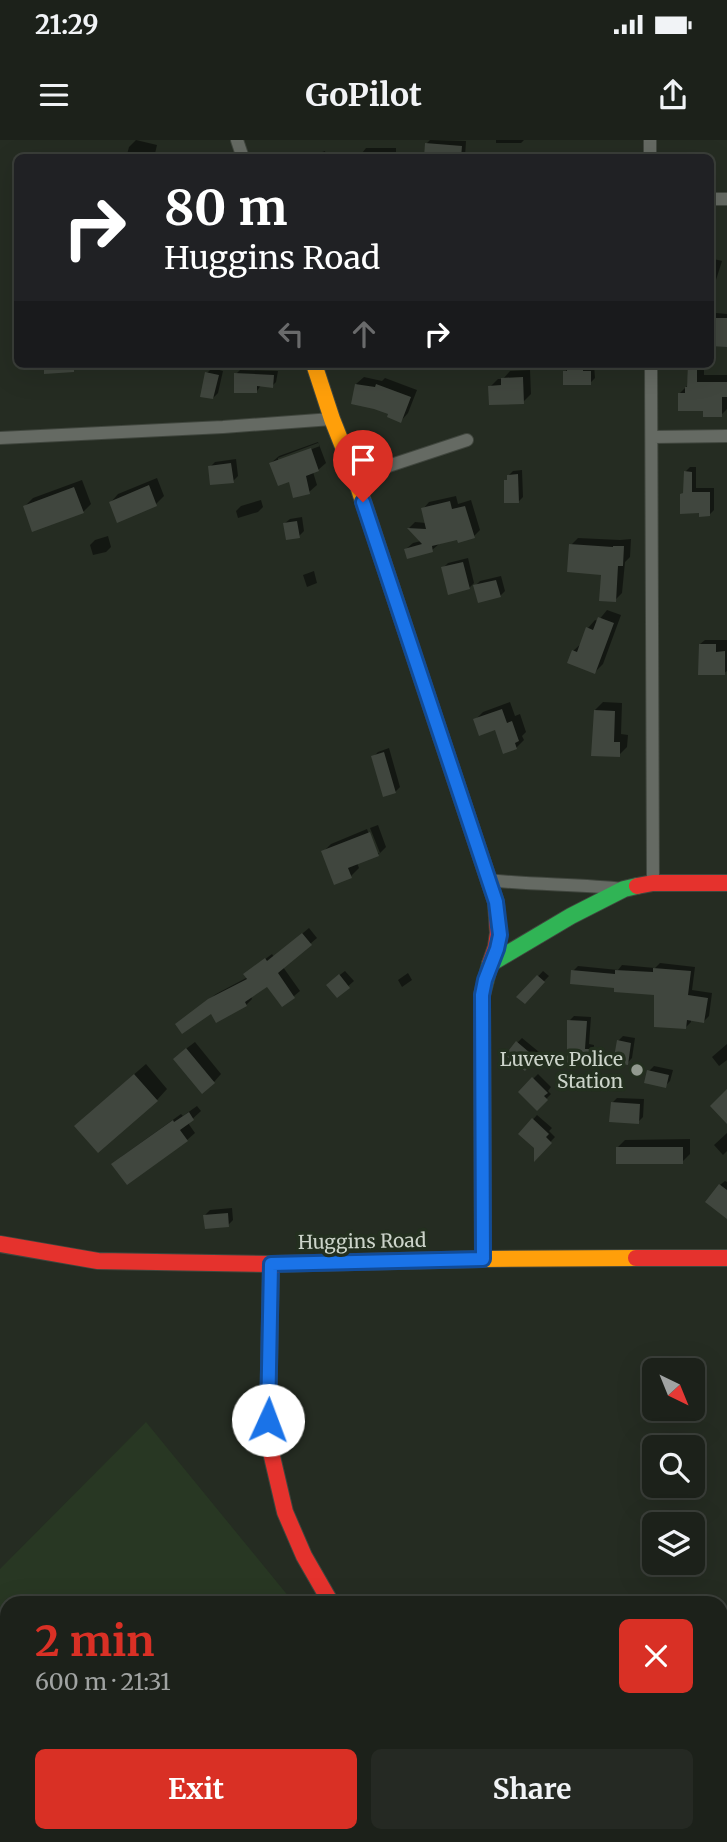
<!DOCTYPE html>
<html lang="en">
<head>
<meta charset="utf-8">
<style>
  :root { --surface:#1c211a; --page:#252923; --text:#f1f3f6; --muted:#a0a3a2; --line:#3a3e39; --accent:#d93025 }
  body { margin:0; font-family:Merriweather,serif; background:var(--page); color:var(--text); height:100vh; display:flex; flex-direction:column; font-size:26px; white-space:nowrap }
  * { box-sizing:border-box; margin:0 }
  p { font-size:23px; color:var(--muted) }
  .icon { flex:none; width:38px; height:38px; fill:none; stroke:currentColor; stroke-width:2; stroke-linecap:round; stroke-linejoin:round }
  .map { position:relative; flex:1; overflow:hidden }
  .details { position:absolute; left:0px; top:1456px; width:728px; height:247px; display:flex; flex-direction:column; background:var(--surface); border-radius:21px 21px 0 0; box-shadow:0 7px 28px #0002,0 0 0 2px var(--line) }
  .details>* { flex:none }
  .banner { position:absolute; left:14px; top:14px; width:700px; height:214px; border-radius:10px; box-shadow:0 7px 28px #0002,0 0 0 2px var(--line); background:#202124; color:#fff; overflow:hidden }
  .needle { width:46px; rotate:137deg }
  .fabs { position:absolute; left:642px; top:1218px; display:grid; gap:14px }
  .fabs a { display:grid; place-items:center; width:63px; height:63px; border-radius:10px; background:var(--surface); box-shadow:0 7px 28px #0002,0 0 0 2px var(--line); font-size:35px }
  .pin { position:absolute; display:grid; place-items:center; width:60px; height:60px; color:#fff; margin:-72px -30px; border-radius:50% 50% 50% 0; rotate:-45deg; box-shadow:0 0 7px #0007 }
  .pin .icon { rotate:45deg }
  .me { position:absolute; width:77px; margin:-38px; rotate:2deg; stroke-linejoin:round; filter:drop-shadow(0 0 5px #0008) }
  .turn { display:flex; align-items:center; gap:24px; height:147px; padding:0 35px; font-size:32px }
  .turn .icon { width:91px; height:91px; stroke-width:2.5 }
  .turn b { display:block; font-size:49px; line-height:60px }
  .lanes { display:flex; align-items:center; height:66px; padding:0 35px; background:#0003; justify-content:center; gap:35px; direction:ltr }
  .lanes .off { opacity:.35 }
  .round { display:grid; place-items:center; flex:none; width:74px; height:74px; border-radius:10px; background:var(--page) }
  .head { display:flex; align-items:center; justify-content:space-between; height:119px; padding:0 35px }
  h1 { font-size:42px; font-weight:700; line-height:52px; color:var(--accent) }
  .cta { display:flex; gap:14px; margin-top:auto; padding:14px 35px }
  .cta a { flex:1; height:80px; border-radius:10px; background:var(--accent); color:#fff; font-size:28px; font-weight:700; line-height:80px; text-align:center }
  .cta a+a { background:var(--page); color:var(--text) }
  .status { display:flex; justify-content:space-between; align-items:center; height:49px; padding:0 35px; background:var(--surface); direction:ltr }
  .status svg { height:19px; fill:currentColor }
  header { display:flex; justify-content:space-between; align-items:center; height:91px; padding:0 35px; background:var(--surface); font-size:32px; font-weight:700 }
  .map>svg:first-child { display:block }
  .built { fill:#283723 }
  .shadow { fill:#0007; fill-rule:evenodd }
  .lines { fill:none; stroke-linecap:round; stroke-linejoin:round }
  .stream { stroke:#4d2e5d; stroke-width:3.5 }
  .building { fill:#40463e }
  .street-casing { stroke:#40463e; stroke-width:14 }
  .fast-casing { stroke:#40463e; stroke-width:18 }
  .slow-casing { stroke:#40463e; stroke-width:18 }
  .jam-casing { stroke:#40463e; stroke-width:18 }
  .street { stroke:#656a63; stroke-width:12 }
  .fast { stroke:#30b455; stroke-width:16 }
  .slow { stroke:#ff9f0a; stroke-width:16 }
  .jam { stroke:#e5322d; stroke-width:16 }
  .route-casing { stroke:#114b97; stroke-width:18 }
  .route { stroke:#1a73e8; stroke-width:12 }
  .poi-dot { fill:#92998f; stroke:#232f1f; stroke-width:2.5 }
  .labels { text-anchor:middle; stroke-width:7; stroke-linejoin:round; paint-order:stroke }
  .poi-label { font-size:19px; fill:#ccd4ca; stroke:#232f1f; text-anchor:end }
  .street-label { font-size:19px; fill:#ccd4ca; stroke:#232f1f }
</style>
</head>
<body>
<div class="status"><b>21:29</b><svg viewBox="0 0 49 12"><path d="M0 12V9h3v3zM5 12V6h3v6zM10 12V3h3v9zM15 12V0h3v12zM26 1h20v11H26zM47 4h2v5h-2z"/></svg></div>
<header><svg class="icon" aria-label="menu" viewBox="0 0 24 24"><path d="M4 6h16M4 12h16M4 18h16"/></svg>GoPilot<svg class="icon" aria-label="share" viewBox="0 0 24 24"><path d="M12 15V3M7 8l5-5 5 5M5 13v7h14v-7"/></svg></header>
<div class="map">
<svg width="727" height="1702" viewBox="0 0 727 1702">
  <rect width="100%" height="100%" fill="#252c22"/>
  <path class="built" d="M146,1282L294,1463H7V1696H484L489,1702H0V1429Z"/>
  <path class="shadow" d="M136,0L157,5L154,18H126L129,7Z
    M430,0L466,1L465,18H426L427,3Z
    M496,0H524L521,3H496Z
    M366,8H396V18H358Z
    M325,11L327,18H304Z
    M710,118L722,121L716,140L710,146Z
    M716,173L727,174V205L711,178Z
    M568,224H594L595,238L590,243L565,232L568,228Z
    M690,224H704V235H727V269L721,275L705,270L679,254L687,246Z
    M212,228L223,231L218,253L213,258L207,233Z
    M240,230L278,231L276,242L272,246L261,245L257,251L236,234Z
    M530,230L531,254L523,262L490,247L498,239H503L510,231Z
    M364,237L382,241L385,238L417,250L408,273L401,281L390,273L356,244Z
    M318,302L326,323L318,330L313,332L317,345L309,352L290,340L271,323L279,316ZM318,303L320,306L278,322V318Z
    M236,319L238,336L233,341L210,327L215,322Z
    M690,327H696V348H714V370L709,375L700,372L682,354L685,351V332Z
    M522,330L523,357L518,362L508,336L513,331Z
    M157,338L164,356L156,364L111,362L118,354Z
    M82,340L91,364L83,372L25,366L33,358Z
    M456,356L458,364L471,360L480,390L474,396L458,398L439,404L432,410L406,409L413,403L421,401L409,388L415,382L426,383L423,369L429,362Z
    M261,360L263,367L258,372L238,378L236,371L241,366Z
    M302,377L304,391L299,396L285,383L290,379Z
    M108,396L111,407L106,412L93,415L90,405L95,400Z
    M578,398L620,400L631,399L630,417L625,422L622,453L615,460L603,433L571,405Z
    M468,418L474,443L469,448L443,428L448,423Z
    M314,431L317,443L307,447L303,435Z
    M501,436L505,451L500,456L475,446L480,441Z
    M607,470L621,475L603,524L595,532L573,511L582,503L588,488L595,480L598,481Z
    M705,500H727V531L724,533L700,504Z
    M510,562L515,576L520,574L526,592L522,596L524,600L516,608L496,588L475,580L483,572Z
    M603,562L622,563L621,594L628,595L627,607L619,615L595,570Z
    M389,608L400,647L395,652L373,617L378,612Z
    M378,685L386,707L380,713L370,688Z
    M367,689L376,713H380L357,723L359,728L351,736L323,712L331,704Z
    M309,788L317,798L283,827L300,851L294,856L282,865L267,844L251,856L252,859L246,865L211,871L177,884L216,854L248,837L252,829L272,814L274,817Z
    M660,823L695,827L692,850L712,853L709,876L704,881L691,879V882L686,887L656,853L616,846L573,831L578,826L618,830L622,825L655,828Z
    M345,831L354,841L337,856L333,840Z
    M543,831L549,836L524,862L519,857Z
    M408,833L412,840L402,847L398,840Z
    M574,876L591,877L589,904L594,905L593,918L588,923L569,881Z
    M623,896L635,898L632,918L627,923L618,901Z
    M522,898L539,912L530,924L517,903Z
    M195,902L221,934L214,942L183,911Z
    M727,904V920L719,926L712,917Z
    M146,924L167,949L157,960L87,975Z
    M654,926L673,930L670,941L665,946L649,931Z
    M538,934L551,947L548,951L551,954L537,968L520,952Z
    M617,958L644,959L643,977L638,982L612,963Z
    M197,966L201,971L188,983L195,993L187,1000L121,1017L181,974L183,976Z
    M537,975L552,988L549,991L555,997L535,1018L536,1008L520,994Z
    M727,993V1011L723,1015L714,1005Z
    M690,999V1014L682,1022L617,1008L625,1000Z
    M725,1041L727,1042V1077L720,1045Z
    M232,1068L233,1080L228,1085L205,1075L210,1070Z"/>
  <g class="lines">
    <path class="stream" d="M721,1690L727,1691"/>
  </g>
  <path class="building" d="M425,3L462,6L461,18H424Z
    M710,178H727V207L710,206Z
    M44,224H74V232L44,234Z
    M567,224H583V231H591V245H563V231H567Z
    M688,224H697V242H727V257H722V277H703V271H678V253H685V247H687Z
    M205,232L219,235L213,259L200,257Z
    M234,233L274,235L273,248L257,246V253H234Z
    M523,237L524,264L489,265L488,246L501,245V238Z
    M355,244L375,247L376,244L411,257L401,283L387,277L388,274L374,269L351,264Z
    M311,308L319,331L306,336L310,354L293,358L289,342L278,346L269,323Z
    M231,323L234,343L210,345L208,326Z
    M684,331L692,332V352H710V376L699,377V373L680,374V354L683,353Z
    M518,334L519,363H504V340H507V335Z
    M149,345L157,366L117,383L109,362Z
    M74,347L84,373L32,392L23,366Z
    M450,361L452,369L465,366L475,398L458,403L457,400L432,406L433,412L407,419L404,409L422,404L407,388L426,389L421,368Z
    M297,381L300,398L286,400L283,383Z
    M569,404L613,407V406H624L623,426H618L616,462L599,461L601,435L567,432Z
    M463,422L470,449L448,455L441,427Z
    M496,440L501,457L478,463L473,445Z
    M598,477L614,483L595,534L567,523L572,510L577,512L586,487L593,490Z
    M699,504H716V512L725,511V535H698Z
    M502,569L507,583L512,581L519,601L515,603L517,609L503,614L495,590L479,596L473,579Z
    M594,570L615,571L614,602H620V617L591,616Z
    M384,612L396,653L383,657L371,616Z
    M370,692L379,716L348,728L352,738L334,745L321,711Z
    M302,793L312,805L278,833L295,858L282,867L267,847L245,862L247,866L216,883L211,874L182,894L175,884L208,859L247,839L243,834L265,818L267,821Z
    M653,828L691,831L688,855L708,858L704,883L687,880L686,889L654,887V855L614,852V848L570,844L571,830L615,834V830L653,832Z
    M339,834L350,848L337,858L326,845Z
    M537,835L545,842L525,864L516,857Z
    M567,880L587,881L585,909H590L589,925L567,924Z
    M617,900L631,903L628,925L613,923Z
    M516,901L536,918L525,931L505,915Z
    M186,908L215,943L202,954L173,919Z
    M647,930L669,935L666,948L644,943Z
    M134,934L158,961L98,1013L74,986Z
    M532,937L548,953L544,956L548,960L537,971L518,952Z
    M727,949V984L710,966Z
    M611,962L640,964L639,984L609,982Z
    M189,972L194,980L180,990L188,1001L127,1045L111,1024L173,980L174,982Z
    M532,978L549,994L546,997L552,1003L534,1022V1008L518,994Z
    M616,1007H683V1024H616Z
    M719,1044L727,1050V1079L705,1062Z
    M228,1073L229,1087L205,1089L203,1075Z"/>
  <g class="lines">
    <g class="street-casing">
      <path id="street" d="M237,0L243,18
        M650,18V0
        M710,59H727
        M651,224L653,743
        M652,297L727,296
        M0,298L223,287L332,279
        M355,337L467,300
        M488,740C533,745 579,744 624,749"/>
    </g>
    <g class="fast-casing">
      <path id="fast" d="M483,1119L482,855L490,824L571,776L624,749L637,746"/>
    </g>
    <g class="slow-casing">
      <path id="slow" d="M314,224L332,279L355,337L441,597
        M271,1124L483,1119L636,1118"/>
    </g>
    <g class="jam-casing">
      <path id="jam" d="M441,597L496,762L498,793L496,807L490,824
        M637,746L653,743H727
        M0,1104L98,1121L271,1124
        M636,1118H727
        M271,1124L268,1280L270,1308L285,1372L304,1416L331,1463
        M512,1696L517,1702"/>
    </g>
    <use href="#street" class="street"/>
    <use href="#fast" class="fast"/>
    <use href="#slow" class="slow"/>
    <use href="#jam" class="jam"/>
  </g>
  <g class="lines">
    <g class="route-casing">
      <path id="route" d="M268,1280L271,1124L483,1119L482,855L485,840L497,809L500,795L496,762L363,362"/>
    </g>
    <use href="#route" class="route"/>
  </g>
  <circle class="poi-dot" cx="637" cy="930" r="7"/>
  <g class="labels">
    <g class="poi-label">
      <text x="623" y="926">Luveve Police<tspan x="623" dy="22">Station</tspan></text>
    </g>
    <g class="street-label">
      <text transform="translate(362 1101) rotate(-1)" y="7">Huggins Road</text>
    </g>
  </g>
</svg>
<div class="fabs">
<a><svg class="needle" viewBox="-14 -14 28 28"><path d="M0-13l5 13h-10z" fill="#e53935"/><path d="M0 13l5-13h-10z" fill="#a0a3a2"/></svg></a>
<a><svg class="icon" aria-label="search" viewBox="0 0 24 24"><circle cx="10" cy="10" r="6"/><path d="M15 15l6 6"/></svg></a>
<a><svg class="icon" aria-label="layers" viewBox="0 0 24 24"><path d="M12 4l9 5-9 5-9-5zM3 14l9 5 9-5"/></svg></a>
</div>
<div class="pin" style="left:363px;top:362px;background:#d93025"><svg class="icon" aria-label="arrive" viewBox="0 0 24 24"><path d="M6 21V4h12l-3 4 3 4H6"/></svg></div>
<svg class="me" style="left:268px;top:1280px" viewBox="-20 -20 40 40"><circle r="19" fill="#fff"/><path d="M0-13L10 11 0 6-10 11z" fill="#1a73e8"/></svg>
<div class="banner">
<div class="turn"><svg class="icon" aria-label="right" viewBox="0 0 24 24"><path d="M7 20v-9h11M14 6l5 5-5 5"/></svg><div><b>80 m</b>Huggins Road</div></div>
<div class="lanes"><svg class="icon off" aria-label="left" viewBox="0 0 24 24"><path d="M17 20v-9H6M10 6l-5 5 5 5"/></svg><svg class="icon off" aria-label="ahead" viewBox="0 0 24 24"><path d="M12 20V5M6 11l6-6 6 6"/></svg><svg class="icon" aria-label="right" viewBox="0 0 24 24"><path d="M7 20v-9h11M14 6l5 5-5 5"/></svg></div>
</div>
<section class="details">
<div class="head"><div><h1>2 min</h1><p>600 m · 21:31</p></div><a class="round" style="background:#d93025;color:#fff"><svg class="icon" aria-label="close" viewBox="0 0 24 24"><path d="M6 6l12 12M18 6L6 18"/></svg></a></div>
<div class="cta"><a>Exit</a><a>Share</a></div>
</section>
</div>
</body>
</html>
